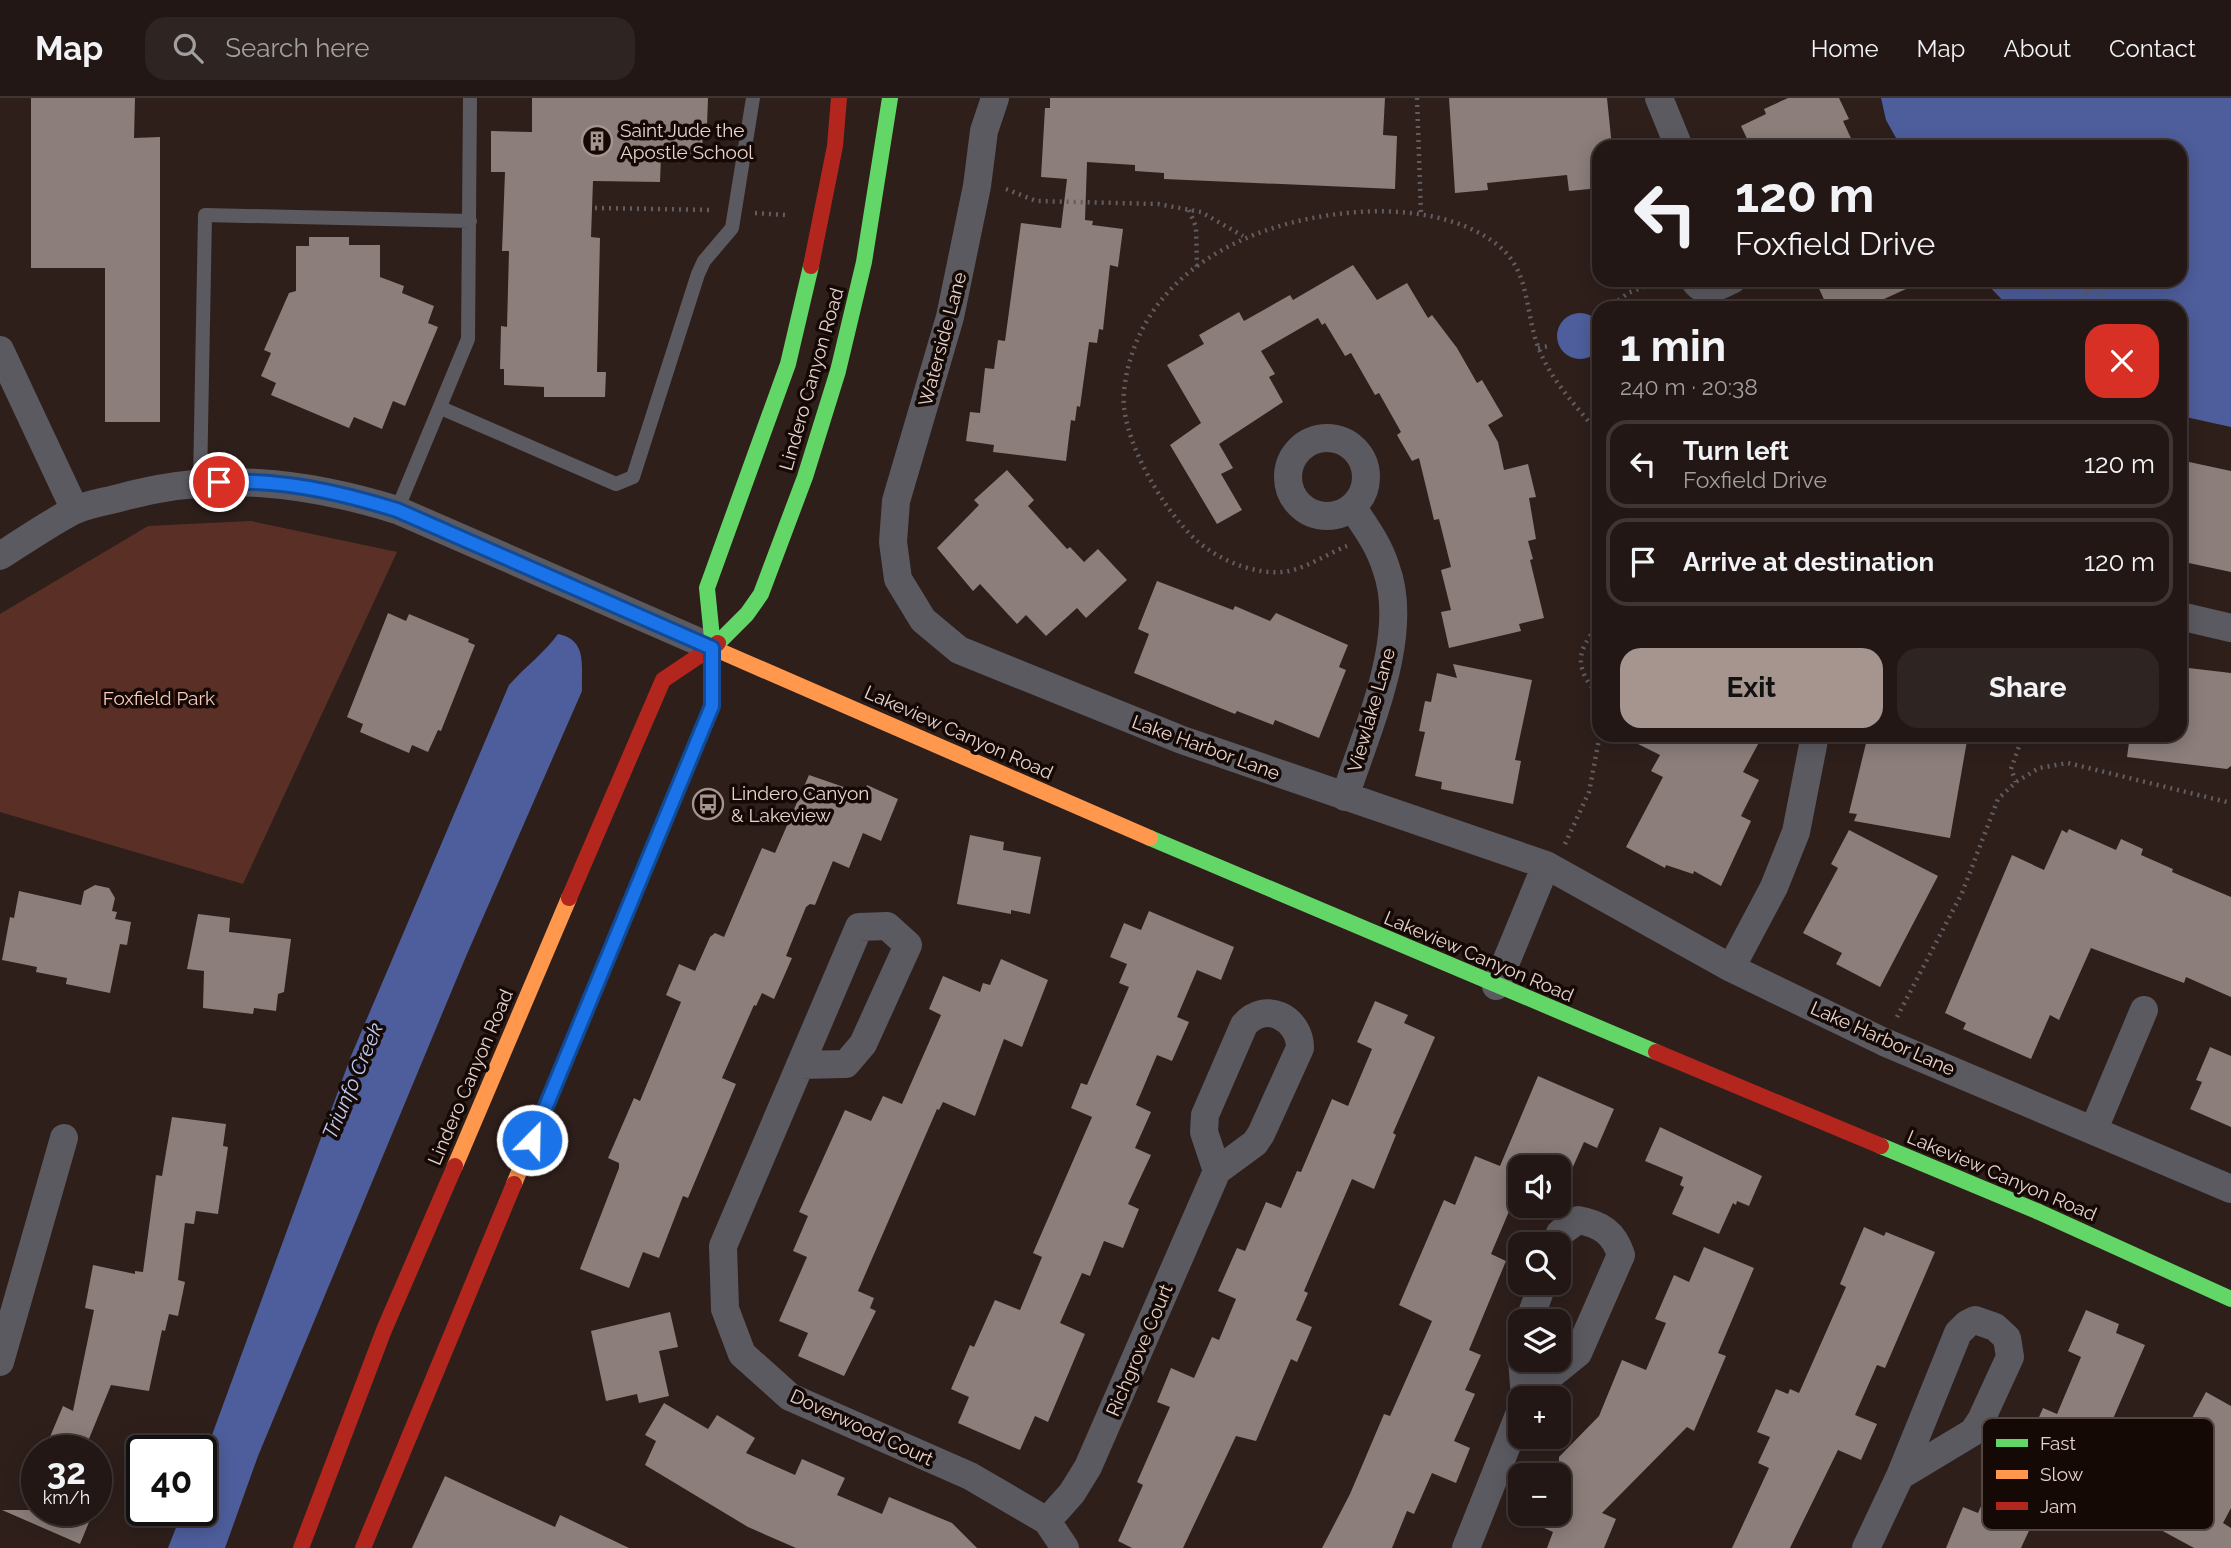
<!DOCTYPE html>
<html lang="en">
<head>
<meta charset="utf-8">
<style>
  :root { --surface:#221714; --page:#2e2422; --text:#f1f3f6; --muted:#a29fa0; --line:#3f3634; --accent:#a6948f }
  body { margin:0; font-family:Raleway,sans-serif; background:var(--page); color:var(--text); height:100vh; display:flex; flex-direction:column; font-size:26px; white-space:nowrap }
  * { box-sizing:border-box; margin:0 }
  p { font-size:23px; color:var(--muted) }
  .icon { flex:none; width:38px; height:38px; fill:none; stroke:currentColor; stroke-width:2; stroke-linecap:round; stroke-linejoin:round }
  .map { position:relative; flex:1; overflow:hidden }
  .side { position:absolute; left:1592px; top:203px; width:595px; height:441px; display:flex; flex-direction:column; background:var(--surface); border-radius:21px; box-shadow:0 4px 18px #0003,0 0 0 2px var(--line) }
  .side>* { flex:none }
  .banner { position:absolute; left:1592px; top:42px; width:595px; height:147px; border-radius:21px; box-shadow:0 4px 18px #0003,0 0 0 2px var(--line); background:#221714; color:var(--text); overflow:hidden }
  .tools { position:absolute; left:1508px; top:1057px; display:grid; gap:14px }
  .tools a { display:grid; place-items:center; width:63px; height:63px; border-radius:14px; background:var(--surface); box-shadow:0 4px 18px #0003,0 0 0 2px var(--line); font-size:35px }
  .speed { position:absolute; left:21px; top:1337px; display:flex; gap:14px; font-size:35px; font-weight:700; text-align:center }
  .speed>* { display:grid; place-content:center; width:91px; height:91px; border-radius:50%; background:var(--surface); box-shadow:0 4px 18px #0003,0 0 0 2px var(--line); line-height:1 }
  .speed small { font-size:18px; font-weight:400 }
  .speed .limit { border:4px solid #111; border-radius:10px; background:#fff; color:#111 }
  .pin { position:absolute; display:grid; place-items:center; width:60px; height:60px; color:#fff; margin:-30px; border:4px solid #fff; border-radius:50%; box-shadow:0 2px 7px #0007 }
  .me { position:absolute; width:77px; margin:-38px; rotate:23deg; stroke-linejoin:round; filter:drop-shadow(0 0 5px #0008) }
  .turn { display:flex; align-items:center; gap:24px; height:147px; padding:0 28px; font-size:32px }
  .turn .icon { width:91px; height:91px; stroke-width:2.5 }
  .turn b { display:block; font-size:49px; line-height:60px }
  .round { display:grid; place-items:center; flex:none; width:74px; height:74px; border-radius:21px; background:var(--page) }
  .summary { display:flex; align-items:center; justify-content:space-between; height:119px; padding:0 28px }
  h1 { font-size:42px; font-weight:700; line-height:52px }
  .primary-button { display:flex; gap:14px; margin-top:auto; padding:14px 28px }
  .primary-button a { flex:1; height:80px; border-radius:21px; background:var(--accent); color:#111; font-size:28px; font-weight:700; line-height:80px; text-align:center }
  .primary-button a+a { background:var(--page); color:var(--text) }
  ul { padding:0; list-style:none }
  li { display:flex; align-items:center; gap:21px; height:88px; margin:0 14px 10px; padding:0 14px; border:4px solid var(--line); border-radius:21px }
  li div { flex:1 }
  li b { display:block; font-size:26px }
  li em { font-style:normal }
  header { display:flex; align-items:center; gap:42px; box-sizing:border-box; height:98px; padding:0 35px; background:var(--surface); border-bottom:2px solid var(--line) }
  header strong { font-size:33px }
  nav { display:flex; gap:38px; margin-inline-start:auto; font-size:24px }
  .search { width:490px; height:63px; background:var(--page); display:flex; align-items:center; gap:18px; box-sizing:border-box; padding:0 24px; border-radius:21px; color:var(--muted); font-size:26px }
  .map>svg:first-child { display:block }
  .green { fill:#5a3026 }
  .water { fill:#4e5e9c }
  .building { fill:#8c7e7a }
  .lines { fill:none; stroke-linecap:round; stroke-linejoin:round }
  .path { stroke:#625d61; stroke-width:4.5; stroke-dasharray:2 5; stroke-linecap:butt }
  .lane { stroke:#5b5a61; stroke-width:14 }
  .street { stroke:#5b5a61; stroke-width:28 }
  .fast { stroke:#63d668; stroke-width:16 }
  .slow { stroke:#ff974d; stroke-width:16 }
  .jam { stroke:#b3261e; stroke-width:16 }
  .route-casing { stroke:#114b97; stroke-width:18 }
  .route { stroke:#1a73e8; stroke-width:12 }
  .labels { text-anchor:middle; stroke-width:7; stroke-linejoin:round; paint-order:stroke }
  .poi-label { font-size:19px; fill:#e6d3ce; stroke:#150906; text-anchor:start }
  .street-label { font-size:19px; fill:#e6d3ce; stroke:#150906 }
  .park-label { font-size:19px; fill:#f9cabd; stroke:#150906 }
  .water-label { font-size:21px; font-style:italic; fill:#bdcbf2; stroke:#150906 }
  .key { fill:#150906; stroke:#544642; stroke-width:2 }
  .key-label { font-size:19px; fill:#e6d3ce }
</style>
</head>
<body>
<header>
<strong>Map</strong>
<div class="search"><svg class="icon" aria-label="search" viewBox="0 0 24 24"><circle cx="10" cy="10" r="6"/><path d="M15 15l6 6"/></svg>Search here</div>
<nav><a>Home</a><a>Map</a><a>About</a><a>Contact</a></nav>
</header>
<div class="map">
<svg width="2231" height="1450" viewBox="0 0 2231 1450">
  <rect width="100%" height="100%" fill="#2e1f1b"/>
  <path class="green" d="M251,423L397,454L243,786L0,714V516L148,428Z"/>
  <path class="water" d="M1881,0H2231V329L2181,318L2180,210H2010L1983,182H2180V49H1901L1886,22Z
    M1557 238a23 23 0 1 1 46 0a23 23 0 1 1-46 0Z
    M558,536C588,542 581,568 582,593L467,856L258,1358L225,1450H168L183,1412H201V1367L351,958L509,587C525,569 544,555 558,536Z"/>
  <path class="building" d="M31,0H135L134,40L160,39V324H105V170H31Z
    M532,0H708L707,28H703L702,59L661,58L660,84L593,83L591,139L600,140L597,274H606L605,299H544V289L504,287V271H500L501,228L507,229L509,153H502L505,74H491V33L532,34Z
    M1050,0H1385L1383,37L1397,38L1395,91L1164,81V75L1135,73V67L1087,64L1085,122L1093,123L1092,127L1123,131L1118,169L1110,167L1103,232L1099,231L1097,245L1089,244L1080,309L1077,308L1075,323L1071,322L1066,363L993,354L994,347L966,343L970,314L980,315L985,270L994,271L998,242L1005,243L1021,125L1061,130L1067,81L1041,79L1045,10H1050Z
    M1449,0H1607L1612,49H1600V90L1569,93L1567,77L1487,85L1488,92L1455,95Z
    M1788,0H1839L1849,21L1843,23L1855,49H1751L1741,28L1766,16L1764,11Z
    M309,139H349V147H380V179L404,188L402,195L434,208L428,225L438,229L405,308L393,303L382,331L354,319L349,330L271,297L276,285L261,278L271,255L264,252L289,195L296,193V148H309Z
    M1353,167L1377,202L1407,185L1428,220L1432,217L1457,250L1477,285L1482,282L1503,318L1488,327L1498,344L1504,372L1528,366L1536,399L1529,400L1536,441L1528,443L1533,461L1530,462L1544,520L1519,526L1521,533L1449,550L1441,514L1451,512L1441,472L1451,469L1439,421L1434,422L1419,360L1412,363L1397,337L1401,334L1379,295L1375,297L1351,255L1345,258L1325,225L1322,227L1318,220L1261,253L1275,276L1269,279L1283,304L1219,346L1233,370L1221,376L1242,412L1217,426L1170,347L1201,325L1167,267L1204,246L1199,237L1239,214L1244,223L1290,197L1293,202Z
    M1815,182H1926L1884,201L1889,210H1828Z
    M2180,362L2231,373V474L2184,464L2189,442L2180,440Z
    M1007,372L1034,402L1028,408L1067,451L1070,449L1084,464L1098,451L1127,482L1086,520L1077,510L1046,538L1026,517L1017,526L980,486L973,493L937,450L979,407L974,402Z
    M1157,483L1233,512L1235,508L1270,523L1276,515L1348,547L1339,569L1346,572L1319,640L1275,622L1273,627L1237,613L1235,616L1134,575L1149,536L1138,531Z
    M388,515L406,523L409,516L469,541L468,544L475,547L441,633L438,632L428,654L412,647L409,655L360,634L363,626L347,619Z
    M1453,566L1532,582L1515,662L1521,663L1513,706L1441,691L1442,684L1415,678L1425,634L1419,633L1425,603L1431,604L1437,575L1457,580Z
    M2180,569L2231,575V668L2227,671L2127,659L2130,637H2180Z
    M1620,637H1763L1743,674L1759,682L1741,718L1751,723L1721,788L1694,773L1693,776L1666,767L1665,770L1626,749L1663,679L1651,673L1660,657Z
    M1868,637H1968L1950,740L1854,723L1857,716L1849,715Z
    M809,677L864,696L867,687L898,701L881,743L863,735L849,770L833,763L815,807L810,806L806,809L786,858L792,860L774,901L762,895L756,908L754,907L722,980L736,986L688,1100L683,1098L659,1160L643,1154L629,1190L580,1171L619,1070V1065L608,1060L634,1000L640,1003L681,904L666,897L679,866L695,873L710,839L715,835L724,839L762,750L775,755Z
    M2069,731L2116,752L2121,741L2143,751L2141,757L2173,771L2172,774L2231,799V899L2186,879L2184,885L2091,850L2059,922L2050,917L2031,961L1963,931L1966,925L1945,915L2012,757L2044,772L2062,732L2067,735Z
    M1849,732L1938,778L1880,889L1836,866L1842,855L1803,835L1838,770L1831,766Z
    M970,737L1004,744L1003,752L1041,759L1030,816L1011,812V816L957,806Z
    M95,787L109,790L115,800L112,813L117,814L115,821L131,824L127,847L120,846L110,895L66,886L67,880L36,874L37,869L2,862L10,819L14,820L19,793L81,807L84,793Z
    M1149,813L1234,849L1221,882L1197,872L1177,919L1189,924L1172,963L1157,957L1136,1007L1151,1014L1135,1050L1151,1057L1128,1106L1139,1111L1123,1150L1104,1143L1090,1178L1082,1175L1060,1225L1085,1236L1048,1324L1035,1318L1020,1352L958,1325L969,1299L951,1291L970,1247L974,1249L995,1202L1020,1212L1042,1159L1033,1155L1092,1019L1071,1010L1081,985L1087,987L1129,889L1119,885L1127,866L1110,859L1124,825L1141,832Z
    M198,816L230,820L229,834L291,841L284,894L278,896L276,913L254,910L253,916L203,910L204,873L187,871Z
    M1001,861L1048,882L1022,949L1004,941L975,1018L943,1004L939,1012L937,1011L858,1193L874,1200L870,1210L876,1213L844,1278L798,1258L808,1235L779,1223L807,1159L793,1153L808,1118L799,1114L845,1012L871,1023L883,998L902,1006L941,917L929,911L943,878L980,894L983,885L990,887Z
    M1375,903L1408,917L1404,925L1435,939L1393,1035L1396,1037L1374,1091L1352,1081L1304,1193L1308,1195L1296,1222L1312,1229L1297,1264L1291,1261L1256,1343L1236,1338L1183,1450H1132L1118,1443L1143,1387L1137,1384L1170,1309L1157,1304L1171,1270L1194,1280L1212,1239L1219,1242L1236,1201L1218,1193L1237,1150L1245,1153L1266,1104L1281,1110L1297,1073L1301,1074L1332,1001L1348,1008L1372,951L1357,944Z
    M2210,949L2231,958V1029L2190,1011L2202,984L2196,982Z
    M1538,978L1614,1011L1597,1050L1584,1044L1568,1080L1559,1076V1069H1521V1108H1529L1525,1117L1510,1111L1491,1156L1506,1163L1469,1252L1481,1257L1465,1292L1475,1296L1454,1343L1470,1350L1456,1385L1432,1375L1414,1416L1407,1413L1392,1450H1322L1350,1396L1384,1316L1390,1318L1432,1223L1399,1207L1444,1102L1455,1107L1475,1058L1500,1068Z
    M172,1019L226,1026L223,1048L228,1049L218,1116L196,1113L194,1126L185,1125L178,1182L185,1184L178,1218L169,1216L165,1233L162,1232L149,1293L111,1287L84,1353H44L63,1308L73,1313L94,1212L85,1210L93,1167L135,1176V1173L143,1174L156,1077L162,1078Z
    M1660,1029L1762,1078L1749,1108L1737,1103L1736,1107L1733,1105L1719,1136L1672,1116L1684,1089L1680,1087L1683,1079L1645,1063Z
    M1864,1129L1884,1138L1886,1134L1935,1154L1885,1270L1877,1267L1855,1317L1877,1326L1861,1362L1838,1352L1790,1450H1732L1769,1370L1758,1365L1770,1339L1757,1334L1776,1291L1788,1296L1790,1291L1799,1295L1846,1189L1840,1186Z
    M1704,1149L1754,1170L1718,1255L1726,1258L1694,1333L1687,1329L1602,1415L1616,1421L1604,1450H1547L1553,1434L1512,1416H1559V1359L1599,1318L1622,1262L1646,1272L1666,1225L1655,1221L1674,1177L1689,1184Z
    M2086,1212L2119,1226L2116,1235L2145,1247L2093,1367L2096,1368L2083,1397L2052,1383L2021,1450H1946L1963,1409L1978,1415L1993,1381L2010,1386L2043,1310L2057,1316L2081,1259L2068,1253Z
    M670,1214L678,1249L659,1253L669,1298L639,1305L637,1296L606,1303L591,1233Z
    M2206,1294L2231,1308V1410L2223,1425L2231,1430V1450H2194L2159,1431L2201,1354L2192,1349L2204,1329L2191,1322Z
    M664,1305L708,1331L717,1317L755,1340L746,1355L795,1377L802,1361L845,1380L837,1397L882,1416L889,1399L952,1425L977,1450H796L748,1429L645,1367L656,1343L645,1337Z
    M445,1378L555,1429L560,1417L629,1450H412Z
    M2,1412H94L80,1446Z"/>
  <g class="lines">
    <path class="path" d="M1417,0L1421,116
      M1006,91L1036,103L1158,106L1201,114L1243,138
      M595,110L714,112
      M1189,112L1196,129L1197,169
      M755,115L785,117
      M2078,182L2088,194
      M2126,182L2130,187
      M2095,189L2111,210
      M2047,191L2063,210
      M2037,206L2040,210
      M1613,207L1628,195L1663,182
      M2068,210L2104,182
      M1538,250L1549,248
      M1347,448C1329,455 1308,469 1289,473C1258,479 1218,462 1196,442C1163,412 1119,338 1124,293C1136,182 1238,128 1338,116C1390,109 1459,114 1500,149C1531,175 1525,218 1539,251C1551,283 1579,311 1600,337
      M1600,526C1574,555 1575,570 1600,600
      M2016,684L2011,671L2023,637
      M1565,746L1589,694L1600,636
      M1897,919L1962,795L1998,701L2016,684L2039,670L2068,665L2231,705"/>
    <path class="lane" d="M441,310L616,386L633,379L698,176L704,163L732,130L753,0
      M200,385L205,117L470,123
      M397,412L468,241L470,0"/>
    <path class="street" d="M995,0L984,33L977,88L950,219L896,403L893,444L898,481L923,522L959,552L1182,642L1546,767L1731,870L1884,944L2231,1091
      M1659,0L1679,49
      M1694,182C1704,198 1718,188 1732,182
      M0,252L75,412
      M1288 379a39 39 0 1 1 78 0a39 39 0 1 1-78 0Z
      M0,458C24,443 48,426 73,413C87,406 104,404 119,400C215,373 303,383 397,412L713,550
      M2180,518L2231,530
      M1345,699C1366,633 1411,538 1386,470C1379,447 1365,428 1352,409
      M1731,870L1774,789L1796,734L1815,637
      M1496,888L1546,767
      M800,967L846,966L863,946L908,847L887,828L859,829L723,1148L725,1211L742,1256L790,1299L970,1378L1047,1423L1065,1450
      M2094,1031L2144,912
      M1529,1223L1543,1185
      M1522,1262L1525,1300
      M0,1264L64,1040
      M1526,1297L1578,1255L1621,1157C1614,1135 1601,1126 1578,1122L1560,1135L1556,1146
      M1047,1423L1072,1395L1088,1369L1217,1073L1255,1045L1261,1036L1300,950C1300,920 1265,902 1244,927L1205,1017L1204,1034L1217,1073
      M1466,1450L1521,1312
      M1866,1450L1900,1378L1958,1235L1967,1226L1975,1222L1995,1229L2007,1240L2010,1259L1981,1322L1973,1334L1900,1378"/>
    <path class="fast" d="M718,545L747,516L761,496L805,379L838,273L864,164L890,0
      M1150,740L1656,954
      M650,758L712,608L713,550L707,490L788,266L811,168
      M1881,1048L2039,1114L2231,1201"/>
    <path class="slow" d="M713,550L1150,740
      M455,1068L569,800
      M514,1086L650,758"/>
    <path class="jam" d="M811,168L835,48L839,0
      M569,800L663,582L718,545
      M1656,954L1881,1048
      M301,1450L384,1232L455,1068
      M363,1450L514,1086"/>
  </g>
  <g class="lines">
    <g class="route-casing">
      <path id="route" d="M219,384C281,381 339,394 397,412L712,550V608L532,1042"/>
    </g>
    <use href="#route" class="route"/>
  </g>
  <defs>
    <g id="building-ring" transform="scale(1.575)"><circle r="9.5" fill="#150906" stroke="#a6948f" stroke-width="1.5"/><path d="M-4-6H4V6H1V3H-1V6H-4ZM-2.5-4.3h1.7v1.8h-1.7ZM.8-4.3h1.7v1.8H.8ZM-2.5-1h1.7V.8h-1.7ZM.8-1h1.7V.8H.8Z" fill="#a6948f"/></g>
    <g id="bus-ring" transform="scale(1.575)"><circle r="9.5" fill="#150906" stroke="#a6948f" stroke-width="1.5"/><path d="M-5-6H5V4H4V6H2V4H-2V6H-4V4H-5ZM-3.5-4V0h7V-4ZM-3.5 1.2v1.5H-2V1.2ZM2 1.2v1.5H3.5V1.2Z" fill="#a6948f"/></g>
  </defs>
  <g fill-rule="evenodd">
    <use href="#building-ring" x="597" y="43"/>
    <use href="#bus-ring" x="708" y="706"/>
  </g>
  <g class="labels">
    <g class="poi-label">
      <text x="620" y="39">Saint Jude the<tspan x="620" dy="22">Apostle School</tspan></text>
      <text x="731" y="702">Lindero Canyon<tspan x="731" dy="22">&amp; Lakeview</tspan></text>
    </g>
    <g class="street-label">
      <text transform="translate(942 241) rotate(-75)" y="7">Waterside Lane</text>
      <text transform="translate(811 281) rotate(-74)" y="7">Lindero Canyon Road</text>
      <text transform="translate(1371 612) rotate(-74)" y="7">Viewlake Lane</text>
      <text transform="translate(959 634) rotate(24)" y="7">Lakeview Canyon Road</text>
      <text transform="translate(1206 649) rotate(20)" y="7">Lake Harbor Lane</text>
      <text transform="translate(1479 858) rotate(23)" y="7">Lakeview Canyon Road</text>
      <text transform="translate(1883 940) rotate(24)" y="7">Lake Harbor Lane</text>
      <text transform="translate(470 979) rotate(-67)" y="7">Lindero Canyon Road</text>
      <text transform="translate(2002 1077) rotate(23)" y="7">Lakeview Canyon Road</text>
      <text transform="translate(1139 1252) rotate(-67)" y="7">Richgrove Court</text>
      <text transform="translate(862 1329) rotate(25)" y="7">Doverwood Court</text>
    </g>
    <g class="park-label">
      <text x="159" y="607">Foxfield Park</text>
    </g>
    <g class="water-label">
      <text transform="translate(353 983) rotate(-67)" y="7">Triunfo Creek</text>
    </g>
  </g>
  <rect x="1982" y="1320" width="232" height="112" rx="10" class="key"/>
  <rect x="1996" y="1341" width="32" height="8" fill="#63d668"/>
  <rect x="1996" y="1372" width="32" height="9" fill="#ff974d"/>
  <rect x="1996" y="1404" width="32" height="8" fill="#b3261e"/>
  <g class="key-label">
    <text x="2040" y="1352">Fast</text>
    <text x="2040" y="1383">Slow</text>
    <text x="2040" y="1415">Jam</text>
  </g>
</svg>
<div class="tools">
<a><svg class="icon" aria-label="sound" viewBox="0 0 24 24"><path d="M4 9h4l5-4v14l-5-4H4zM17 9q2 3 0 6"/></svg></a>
<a><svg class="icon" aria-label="search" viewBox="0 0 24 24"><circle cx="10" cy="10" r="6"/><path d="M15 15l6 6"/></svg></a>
<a><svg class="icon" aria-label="layers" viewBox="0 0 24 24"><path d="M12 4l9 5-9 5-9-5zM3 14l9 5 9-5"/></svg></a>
<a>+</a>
<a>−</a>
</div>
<div class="speed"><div>32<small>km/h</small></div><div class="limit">40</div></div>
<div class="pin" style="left:219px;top:384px;background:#d93025"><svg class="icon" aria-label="arrive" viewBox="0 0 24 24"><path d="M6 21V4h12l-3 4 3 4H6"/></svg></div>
<svg class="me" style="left:532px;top:1042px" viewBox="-20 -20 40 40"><circle r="17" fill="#1a73e8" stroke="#fff" stroke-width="3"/><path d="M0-11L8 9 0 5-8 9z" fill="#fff"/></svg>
<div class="banner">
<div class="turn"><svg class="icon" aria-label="left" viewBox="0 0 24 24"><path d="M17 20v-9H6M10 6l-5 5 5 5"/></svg><div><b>120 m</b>Foxfield Drive</div></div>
</div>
<section class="side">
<div class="summary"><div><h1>1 min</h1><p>240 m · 20:38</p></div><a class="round" style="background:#d93025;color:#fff"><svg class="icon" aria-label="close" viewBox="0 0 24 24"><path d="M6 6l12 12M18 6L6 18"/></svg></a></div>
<ul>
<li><svg class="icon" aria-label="left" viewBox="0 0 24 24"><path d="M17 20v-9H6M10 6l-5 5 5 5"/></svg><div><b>Turn left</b><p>Foxfield Drive</p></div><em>120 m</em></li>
<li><svg class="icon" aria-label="arrive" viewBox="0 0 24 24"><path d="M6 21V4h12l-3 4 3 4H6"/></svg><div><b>Arrive at destination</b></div><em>120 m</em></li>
</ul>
<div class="primary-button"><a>Exit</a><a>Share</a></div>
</section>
</div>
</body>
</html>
